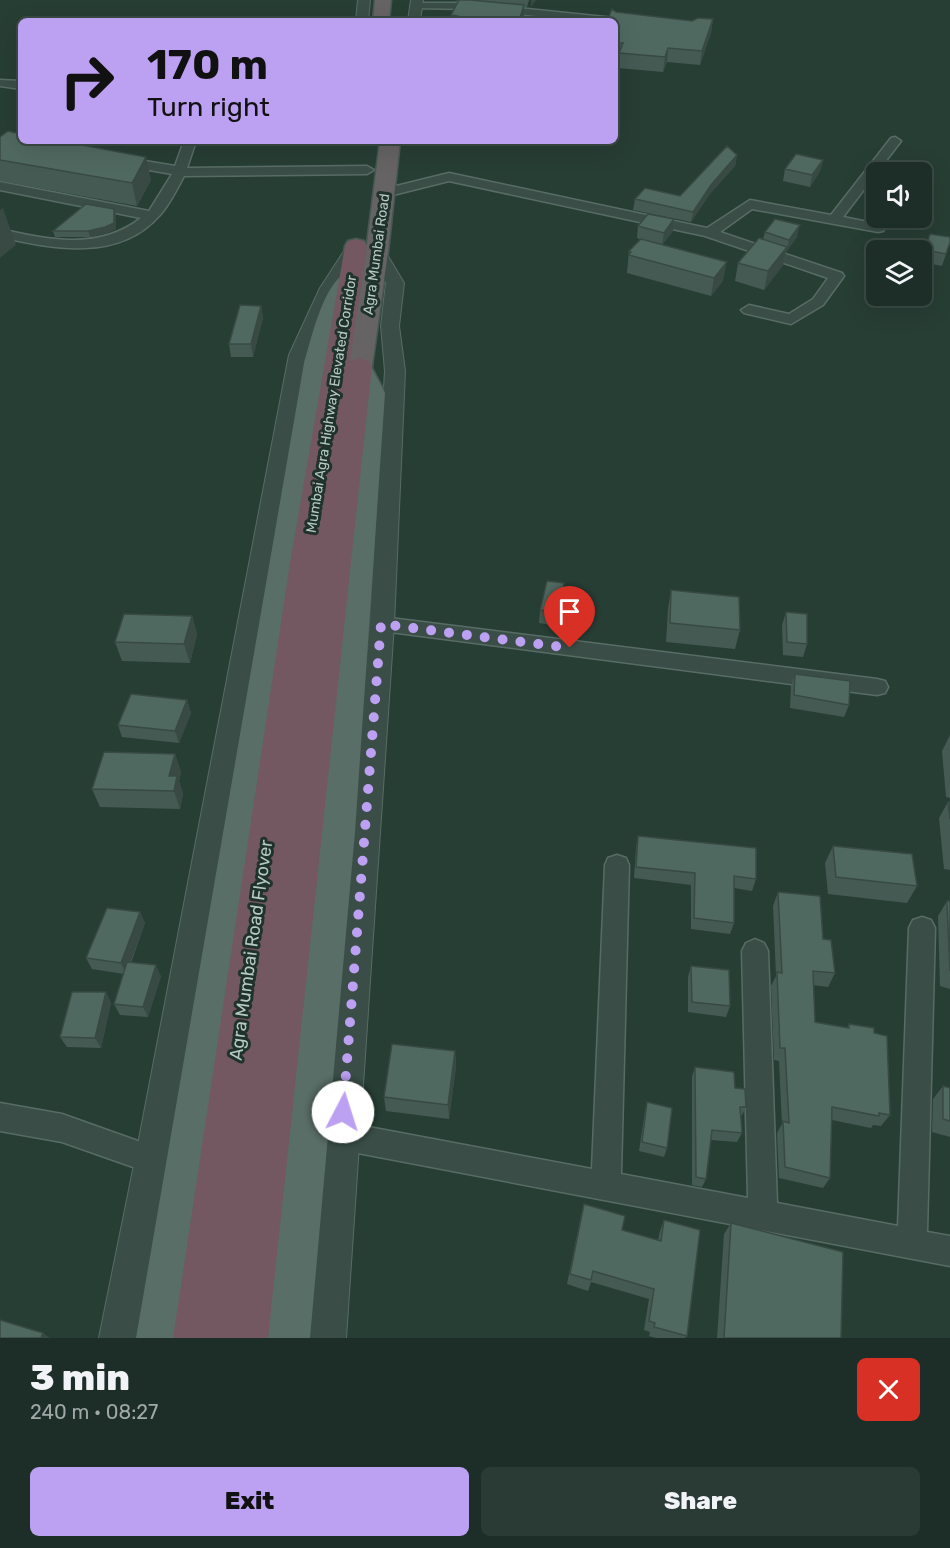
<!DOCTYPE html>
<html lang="en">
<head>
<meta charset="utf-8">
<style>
  :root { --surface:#1d2e28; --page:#2a3a34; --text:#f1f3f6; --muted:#a0a8a8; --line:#3b4a45; --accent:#bca0f2 }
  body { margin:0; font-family:Rubik,sans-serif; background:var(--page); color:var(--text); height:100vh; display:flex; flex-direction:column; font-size:22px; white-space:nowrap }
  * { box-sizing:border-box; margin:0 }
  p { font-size:20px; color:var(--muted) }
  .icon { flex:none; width:33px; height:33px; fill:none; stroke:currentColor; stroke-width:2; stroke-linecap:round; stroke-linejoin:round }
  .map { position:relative; height:1338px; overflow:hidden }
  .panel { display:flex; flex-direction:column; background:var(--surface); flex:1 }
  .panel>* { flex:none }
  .hud { position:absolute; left:18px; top:18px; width:600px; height:126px; border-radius:9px; box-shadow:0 6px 24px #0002,0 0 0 2px var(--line); background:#bca0f2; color:#111; overflow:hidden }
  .buttons { position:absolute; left:866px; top:162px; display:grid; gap:12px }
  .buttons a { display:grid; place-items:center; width:66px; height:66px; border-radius:9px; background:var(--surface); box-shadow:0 6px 24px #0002,0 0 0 2px var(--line); font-size:30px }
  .pin { position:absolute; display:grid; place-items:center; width:51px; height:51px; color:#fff; margin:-62px -26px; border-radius:50% 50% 50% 0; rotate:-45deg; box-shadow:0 0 6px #0007 }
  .pin .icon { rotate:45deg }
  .me { position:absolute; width:66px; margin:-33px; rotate:5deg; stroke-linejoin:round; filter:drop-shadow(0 0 4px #0008) }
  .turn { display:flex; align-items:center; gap:21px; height:126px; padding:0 30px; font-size:27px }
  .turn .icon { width:78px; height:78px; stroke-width:2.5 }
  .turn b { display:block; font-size:42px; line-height:51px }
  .round { display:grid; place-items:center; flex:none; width:63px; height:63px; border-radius:9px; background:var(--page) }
  .summary { display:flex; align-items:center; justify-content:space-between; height:102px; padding:0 30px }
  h1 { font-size:36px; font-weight:800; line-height:45px }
  .cta { display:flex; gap:12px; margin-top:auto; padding:12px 30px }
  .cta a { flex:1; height:69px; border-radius:9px; background:var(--accent); color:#111; font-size:24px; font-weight:800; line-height:69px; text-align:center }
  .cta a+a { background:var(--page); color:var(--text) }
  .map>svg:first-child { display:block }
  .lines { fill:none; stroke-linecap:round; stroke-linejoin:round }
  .minor-casing { stroke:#586c65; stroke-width:3 }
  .tertiary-casing { stroke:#586c65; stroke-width:2 }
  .primary-casing { stroke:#475a53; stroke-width:3 }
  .trunk-casing { stroke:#455952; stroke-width:3 }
  .motorway-casing { stroke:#455952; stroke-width:3 }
  .minor { fill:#3a4e47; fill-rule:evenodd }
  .tertiary { fill:#3a4e47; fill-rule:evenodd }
  .primary { fill:#596e66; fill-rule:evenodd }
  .trunk { fill:#666364; fill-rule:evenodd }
  .motorway { fill:#735861; fill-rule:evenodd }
  .wall { fill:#455a53 }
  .shaded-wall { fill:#384a43 }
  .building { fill:#506960; stroke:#384a43; stroke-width:1.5 }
  .route { stroke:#bca0f2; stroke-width:10; stroke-dasharray:0 18 }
  .labels { text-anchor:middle; stroke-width:6; stroke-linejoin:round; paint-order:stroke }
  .far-street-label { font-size:14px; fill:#b7c9c3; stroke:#1f332c }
  .near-street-label { font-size:18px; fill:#b7c9c3; stroke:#1f332c }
</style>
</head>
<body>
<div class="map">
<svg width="950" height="1338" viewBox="0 0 950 1338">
  <rect width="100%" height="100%" fill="#273e35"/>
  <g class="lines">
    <g class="minor-casing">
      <path id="minor" d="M417,3H470L615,18L620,21L615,24V21H584L470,9L413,8V4Z
        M0,80L21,81V89L0,86Z
        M895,137L901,141L843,217L883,225L885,228L883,231L878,232L752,209L720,232L842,273L844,276L823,305L791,324L744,313L741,310L749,305L789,314L813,299L828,278L705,236L449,181L385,197L378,193L380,190L449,173L707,228L750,200L831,215L891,138Z
        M184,141H196L187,168L367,166L374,170L367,174L184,176C177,189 170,204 160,215C119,262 53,249 0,237V229C49,240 98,251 141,218L0,190V182L149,211L172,174L121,165L115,161L121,157L175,166Z
        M382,617L877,679L885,681L888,687L885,693L877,695L382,631L375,629L372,624L375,619Z
        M617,855L626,858L629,865L621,1174L748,1198L742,951L746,943L755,939L764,943L768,951L777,1203L898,1226L909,928L913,920L922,917L931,920L935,928L927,1232L950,1236V1266L342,1150L332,1146L328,1136L332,1126L342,1122L592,1169L605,865L608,858Z
        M0,1103L62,1114L163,1150L167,1160L163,1170L153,1174L62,1142L0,1131Z"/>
    </g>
    <g class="tertiary-casing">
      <path id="tertiary" d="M358,0H370L368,21H356Z
        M411,0H423L420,21H408Z
        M356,241L362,242L365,246L338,288L309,355L171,1160L137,1338H99L135,1160L289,355L320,288L350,242Z
        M377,247L383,248L404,283L399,326L405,371L394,624L346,1338H308L370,624L385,371L381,326L386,283L368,252L371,248Z"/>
    </g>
    <g class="primary-casing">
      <path id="primary" d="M352,270L360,272L364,277L348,299L330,363L186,1338H136L304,363C312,338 324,277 352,270Z
        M359,358L368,361L385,393L355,832L310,1338H260L317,832L345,561L359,393L346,366L350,361Z"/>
    </g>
    <g class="trunk-casing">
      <path id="trunk" d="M375,0H391L389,21H373Z
        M380,141H400L388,252L372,366L368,371L359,374L350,371L346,366L366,252Z"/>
    </g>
    <g class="motorway-casing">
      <path id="motorway" d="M356,239L364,241L367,246L350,361L359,358L368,361L372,366L268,1338H173L290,563L345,246L348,241Z"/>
    </g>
    <use href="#minor" class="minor"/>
    <use href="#tertiary" class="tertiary"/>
    <use href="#primary" class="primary"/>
    <use href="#trunk" class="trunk"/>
    <use href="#motorway" class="motorway"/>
  </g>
  <path class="wall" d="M455,0H529L527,7H524V17L523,21H451V15L459,1Z
    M616,12L692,21L713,19L711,33L700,65L667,62L663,72L618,68L619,58L615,57Z
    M0,137L21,141H87L74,144L151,180L137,206L0,181Z
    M737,155L735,166L709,195L691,222L633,210L635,199L680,196Z
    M823,160L820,171L810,187L783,181L785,169Z
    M116,215V229L107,233L90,237H55L53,231Z
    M638,226L673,231L662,245L723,281L711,296L627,273L629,251L640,239L637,238Z
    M765,232L797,237L786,252L783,265L764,290L735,281L738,263L763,239Z
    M950,242L942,266L921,262L925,250Z
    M261,306L263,318L253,357H231L229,344Z
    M564,583L563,596L557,626L539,623L540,610Z
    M671,590L740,630L735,649L666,642L668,609Z
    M786,612L807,644L803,657L783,655L782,625Z
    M192,616L197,634L190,663L122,661L115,642Z
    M795,674L849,705L844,717L790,708L791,686Z
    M187,700L191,713L179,743L122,737L118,725Z
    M950,735V798L946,797L942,751Z
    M175,754L181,772L179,781L183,794L180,809L100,807L92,789Z
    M948,802H950V870L944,869L939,818Z
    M638,836L756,879L752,891L734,888V923L730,934L691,929V885L634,878L636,848Z
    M833,846L917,886L907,903L828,894L825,863Z
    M778,892L823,939L835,973L828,987L813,985L815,1022L847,1028L849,1024L874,1033L890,1115L881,1126L873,1125L871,1128L832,1120L830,1178L823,1188L779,1178L777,1133L782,1124L779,1061L774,1060L771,986L776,976L773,906Z
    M947,901H950V989L940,986L938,916Z
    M140,912L145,923L131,963L161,976L148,1017L120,1015L114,1004L124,974L92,969L86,958Z
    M691,966L730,1006L726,1017L688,1012V977Z
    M106,992L111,1003L101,1048L67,1047L60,1037Z
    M455,1051L456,1066L449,1119L386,1111L384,1097Z
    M695,1067L735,1088L746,1107L741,1117L742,1133L737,1142L711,1140L706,1179L702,1187L692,1185V1077Z
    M943,1086L950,1088V1137L932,1132L933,1099Z
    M647,1102L667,1148L664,1157L639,1151L645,1111Z
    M581,1216L622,1230L658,1240L660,1231L664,1220L687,1336L685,1338H656L649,1336L650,1332L644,1330L649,1299L591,1282L588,1291L567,1284Z
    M731,1223L841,1338H717L724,1234Z"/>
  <path class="shaded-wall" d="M531,0H536L531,7Z
    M524,5V17L523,21H519Z
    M713,19L711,33L700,65L702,51Z
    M668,48L667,62L663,72L665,57Z
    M64,141H87L65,146Z
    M737,155L735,166L709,195L691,222L693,212L711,185Z
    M146,157L151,180L137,206L132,183Z
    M823,160L820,171L810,187L812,175Z
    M3,208L16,245L0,258V210Z
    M114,209L116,215V229L107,233L90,237L88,231Z
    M674,219L673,231L662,245L664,233Z
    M800,225L797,237L786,252L789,240Z
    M787,247L783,265L764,290L768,271Z
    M727,262L723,281L711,296L714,278Z
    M261,306L263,318L253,357L251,344Z
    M564,583L563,596L557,626L558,613Z
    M192,616L197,634L190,663L184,644Z
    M187,700L191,713L179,743L175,731Z
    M175,754L181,772L179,781L183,794L180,809L169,776Z
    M140,912L145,923L126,974L121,963Z
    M156,965L161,976L148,1017L143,1007Z
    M106,992L111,1003L101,1048L95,1038Z
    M455,1051L456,1066L449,1119L448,1105Z
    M43,1333L50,1338H41Z"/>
  <path class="building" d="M459,0H470L524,5L519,21H456L458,16L451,15Z
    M612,9L616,12L692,21L698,18L713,19L702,51L668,48L665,57L619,53L623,43H615V21H607Z
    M8,131L21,134V141H60L146,157L132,183L0,160V137Z
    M727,146L737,155L711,185L693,212L635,199L645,188L680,196Z
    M796,154L823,160L812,175L785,169Z
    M86,204L114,209V223L105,227L88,231H53Z
    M648,214L674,219L664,233L638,226Z
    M775,219L800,225L789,240L765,232Z
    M930,234L950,237V242L946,254L925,250Z
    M759,238L787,247L768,271L738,263Z
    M641,239L727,262L714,278L629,255L631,252L629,251Z
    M890,244L909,248L908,250H888Z
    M240,305L261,306L251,344H229Z
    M547,581L564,583L558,613L540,610Z
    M671,590L739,597L740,630L670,623Z
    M786,612L807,614V644L787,642Z
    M124,614L192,616L184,644L115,642Z
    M795,674L850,681L849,705L794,695Z
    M131,694L187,700L175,731L118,725Z
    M104,752L175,754L169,776H177L174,791L92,789Z
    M948,802H950V819Z
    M638,836L756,848V879L734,876V923L694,918L695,873L636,867Z
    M833,846L912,854L917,886L836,877Z
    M778,892L820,896L823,939L831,940L835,973L813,971L815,1022L849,1028V1024L874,1028V1033L887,1036L890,1115L879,1113V1116L832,1107L830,1178L785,1167L783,1121L789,1123L785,1048H780L777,972L782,973Z
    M947,901H950V971Z
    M107,908L140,912L121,963L86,958Z
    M127,962L156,965L143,1007L114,1004Z
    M691,966L729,970L730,1006L692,1002Z
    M72,992H106L95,1038L60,1037Z
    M392,1044L455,1051L448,1105L384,1097Z
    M695,1067L734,1072L735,1088L745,1089L746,1107H740L742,1133L712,1130L706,1179L696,1177Z
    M943,1086L950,1088V1121L943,1119Z
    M647,1102L672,1108L667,1148L642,1142Z
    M584,1204L625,1216L622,1230L661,1241L664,1220L700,1230L687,1336L654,1327L655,1323L649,1321L654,1289L593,1271L591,1280L570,1274Z
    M731,1223L843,1252L841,1338H724Z
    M0,1320L43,1333L41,1338H0Z"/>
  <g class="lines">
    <path class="route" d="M343,1112L381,624L570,648"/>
  </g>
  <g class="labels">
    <g class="far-street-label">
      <text transform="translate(376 254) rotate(-82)" y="5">Agra Mumbai Road</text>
      <text transform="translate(331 404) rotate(-81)" y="5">Mumbai Agra Highway Elevated Corridor</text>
    </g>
    <g class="near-street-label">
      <text transform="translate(251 950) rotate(-82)" y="6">Agra Mumbai Road Flyover</text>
    </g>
  </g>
</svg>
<div class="buttons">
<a><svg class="icon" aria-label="sound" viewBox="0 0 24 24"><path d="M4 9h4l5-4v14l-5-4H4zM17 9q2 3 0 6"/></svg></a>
<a><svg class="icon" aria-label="layers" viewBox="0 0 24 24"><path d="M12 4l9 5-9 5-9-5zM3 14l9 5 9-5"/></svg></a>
</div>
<div class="pin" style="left:570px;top:648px;background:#d93025"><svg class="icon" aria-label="arrive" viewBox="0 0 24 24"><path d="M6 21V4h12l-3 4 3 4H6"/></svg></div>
<svg class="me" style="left:343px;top:1112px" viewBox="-20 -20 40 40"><circle r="19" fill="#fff"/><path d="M0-13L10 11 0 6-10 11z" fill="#bca0f2"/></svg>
<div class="hud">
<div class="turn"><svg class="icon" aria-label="right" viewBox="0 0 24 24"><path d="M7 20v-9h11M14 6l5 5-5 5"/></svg><div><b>170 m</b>Turn right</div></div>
</div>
</div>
<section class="panel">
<div class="summary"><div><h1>3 min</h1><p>240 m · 08:27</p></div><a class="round" style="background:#d93025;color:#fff"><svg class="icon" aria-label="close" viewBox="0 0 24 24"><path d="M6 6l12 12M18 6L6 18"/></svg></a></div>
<div class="cta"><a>Exit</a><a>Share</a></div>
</section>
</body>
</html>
